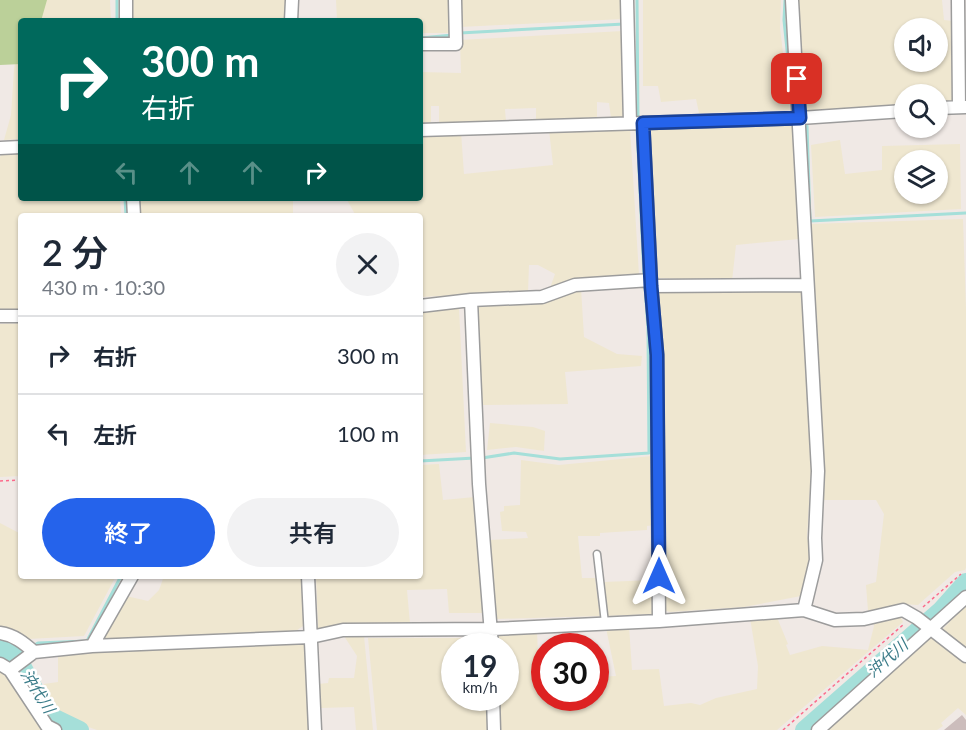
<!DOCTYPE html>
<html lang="ja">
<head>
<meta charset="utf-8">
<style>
  :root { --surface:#fff; --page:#f2f2f3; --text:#1f2937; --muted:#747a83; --line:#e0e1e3; --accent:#2563eb }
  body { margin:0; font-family:Lato,"Noto Sans JP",sans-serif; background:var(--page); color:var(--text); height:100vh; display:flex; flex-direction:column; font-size:22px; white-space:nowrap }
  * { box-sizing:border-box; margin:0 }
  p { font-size:20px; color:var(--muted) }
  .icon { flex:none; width:33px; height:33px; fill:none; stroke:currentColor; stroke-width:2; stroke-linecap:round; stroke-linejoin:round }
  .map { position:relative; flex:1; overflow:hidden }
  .details { position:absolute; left:18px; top:213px; width:405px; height:366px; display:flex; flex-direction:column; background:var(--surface); border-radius:6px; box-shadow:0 2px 4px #0004 }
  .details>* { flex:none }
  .hud { position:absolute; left:18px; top:18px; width:405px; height:183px; border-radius:6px; box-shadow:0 2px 4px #0004; background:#00695c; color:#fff; overflow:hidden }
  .buttons { position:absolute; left:894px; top:18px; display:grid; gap:12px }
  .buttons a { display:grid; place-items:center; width:54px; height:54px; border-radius:50%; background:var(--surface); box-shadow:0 2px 4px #0004; font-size:30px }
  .speed { position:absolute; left:441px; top:633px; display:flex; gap:12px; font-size:30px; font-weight:700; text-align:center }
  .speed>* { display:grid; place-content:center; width:78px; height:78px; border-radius:50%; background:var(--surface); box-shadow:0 2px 4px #0004; line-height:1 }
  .speed small { font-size:15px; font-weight:400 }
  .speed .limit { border:9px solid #d22; background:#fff; color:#111 }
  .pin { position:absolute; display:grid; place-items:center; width:51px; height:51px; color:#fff; margin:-26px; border-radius:12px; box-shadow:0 3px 9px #0006 }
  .me { position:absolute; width:66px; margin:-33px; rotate:0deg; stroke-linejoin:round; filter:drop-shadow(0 0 4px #0008) }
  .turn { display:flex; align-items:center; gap:21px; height:126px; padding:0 24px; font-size:27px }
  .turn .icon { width:78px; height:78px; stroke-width:2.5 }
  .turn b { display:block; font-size:42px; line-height:51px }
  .lanes { display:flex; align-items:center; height:57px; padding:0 24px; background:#0003; justify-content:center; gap:30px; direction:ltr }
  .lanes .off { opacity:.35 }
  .round { display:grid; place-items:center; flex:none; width:63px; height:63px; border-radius:32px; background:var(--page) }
  .head { display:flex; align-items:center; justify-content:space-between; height:102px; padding:0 24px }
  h1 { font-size:36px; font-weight:600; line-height:45px }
  .action { display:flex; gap:12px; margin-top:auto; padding:12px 24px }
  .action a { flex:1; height:69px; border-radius:36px; background:var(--accent); color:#fff; font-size:24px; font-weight:600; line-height:69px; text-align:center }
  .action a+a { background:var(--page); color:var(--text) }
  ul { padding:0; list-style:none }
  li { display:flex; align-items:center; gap:18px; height:78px; padding:0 24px; border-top:2px solid var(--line) }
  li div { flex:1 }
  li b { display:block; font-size:22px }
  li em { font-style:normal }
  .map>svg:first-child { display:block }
  .farmland { fill:#efe7d0; fill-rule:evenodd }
  .forest { fill:#bbd099 }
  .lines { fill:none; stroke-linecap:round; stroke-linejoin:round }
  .stream { stroke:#a5dfd9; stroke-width:3 }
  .river { stroke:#a5dfd9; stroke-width:18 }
  .building { fill:#ccbdbc }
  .lane-casing { stroke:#9c9c9c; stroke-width:9 }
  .street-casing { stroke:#9c9c9c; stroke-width:15 }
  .path { stroke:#fc6a8b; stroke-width:1.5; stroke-dasharray:3 3; stroke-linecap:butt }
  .lane { stroke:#fff; stroke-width:6 }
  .street { stroke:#fff; stroke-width:12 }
  .route-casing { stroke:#184099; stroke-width:15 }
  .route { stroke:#2563eb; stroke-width:10 }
  .labels { text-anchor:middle; stroke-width:5; stroke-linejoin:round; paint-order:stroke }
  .water-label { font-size:16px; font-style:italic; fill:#3b7c89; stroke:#fff }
</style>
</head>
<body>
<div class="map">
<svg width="966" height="730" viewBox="0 0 966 730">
  <rect width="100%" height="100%" fill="#f0e9e5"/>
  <path class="farmland" d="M26,0H110L111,21H22Z
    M130,0H286L287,21H130Z
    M336,0H448L450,33H420V21H337Z
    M459,0H623V19L460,27Z
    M643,0H781L780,28L790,110L699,113L696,99L661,102L658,86H643Z
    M798,0H942L944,20L953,21V102L938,103V94H904V105L805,111ZM904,28H938V62H904Z
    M21,27V139L4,140L11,115L14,69Z
    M623,31L626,117L611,118L609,103L597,102V119L536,120V108L505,109L506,122L439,123V106H431V122L420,123V72L461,73L460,40Z
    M795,121L799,239L736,245L732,281L657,278L648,126Z
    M630,128L639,275L571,281L549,291L555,274L538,265H529L528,292L420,297V216H356L346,198H420V134L461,132L464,174L553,165L549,130Z
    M840,140L845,174L882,170V146L960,144L961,209L815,217L811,145ZM904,160H938V194H904Z
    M21,153V198H120L121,216H21V310H0V157L2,154Z
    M137,198H293V216H138Z
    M963,219L966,309V568L965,570L955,572L918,605L901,604L868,611L866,585L876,582L884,514L876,500H823L822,459L809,224Z
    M581,288L584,337L617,354L642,356L641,366L565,372L568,404L482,405L475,306Z
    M801,290L811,470L807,538L812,553L801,596L744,607L670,612L666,611L663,539V354L658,291Z
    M459,308L466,452L420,455V311Z
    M21,323V476L0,477V324Z
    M490,423L533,427L545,431L544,451L516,447L487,450Z
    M652,456L655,525L647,526V530L600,533V536H578L582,578H595L600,616L496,619L489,540L528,538L526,532L502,531L500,512L504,511V506L520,505L521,460L559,465Z
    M439,464L443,500L475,497L486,613H449L447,589L407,590L410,624L318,629L316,576H420V465Z
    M0,523L21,534V576H116L84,636L28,639L8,629L0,628Z
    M164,576H305L307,623L296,631L100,640L126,596L148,601L159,590Z
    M655,580L656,611L652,614L607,616L603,582Z
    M966,605V651L940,632Z
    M776,615L788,644L786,645L790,655L822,646L868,650L874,626L873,619L900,615L903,622L777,730H497V698H506V646H497V640L499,634L537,631L539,678H544V698H596V677L616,676L606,628L629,626L632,670L659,669L664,706L691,703L700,705L716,698L757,689L758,666L750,618Z
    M344,636H364L373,730H356L354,707L320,708L318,684L328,683L329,678H354L357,656Z
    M927,637H932L966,663V715L958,708L941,723L943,726L937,730H821Z
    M368,638H487V646H454V698H488L489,730H377Z
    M299,642L305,645L309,730H97L63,718L48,702L44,684L58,682V654Z
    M0,668L8,673L41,724L42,730H0Z"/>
  <path class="forest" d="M0,0H47L41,21H21V64L0,65Z"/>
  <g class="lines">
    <path class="stream" d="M117,0V21
      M637,0L638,121
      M785,0L784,20L790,79
      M460,33L624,24
      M420,38L453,35
      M803,121L807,126L810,221L966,213
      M637,128L644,277
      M125,198L126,216
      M482,458L514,453L560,459L649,453L648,330L645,286
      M420,461L475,458
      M33,646L38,643L87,641L121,576
      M17,656L25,651"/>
    <path class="river" d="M0,648L17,656L38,696L53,717L80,730
      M804,730L941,610L966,582"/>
  </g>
  <path class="building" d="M962,715L966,720V730H944Z"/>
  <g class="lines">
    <g class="lane-casing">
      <path id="lane" d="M597,554L605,623"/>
    </g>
    <g class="street-casing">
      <path id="street" d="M126,0V21
        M627,0L630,123
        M792,0L818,471L815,538L816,560L804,610
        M958,0L959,107
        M291,21L292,0
        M420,44H456L455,0
        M938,108L966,107
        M643,123L651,286L657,355L659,621
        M420,130L800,118L904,111
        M0,148L21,147
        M133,198L134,216
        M651,286L807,285
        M471,300L479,484L492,646
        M420,306L471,300L542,297L575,285L651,280
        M0,316H21
        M308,576L315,730
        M0,633C14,635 24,643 34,652
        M92,646L132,576
        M0,664L10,670L47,726L55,730
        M10,670L34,652L92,646L311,637L343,630L492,629L659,621L804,610L835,620L864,619L903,610L917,618L966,656
        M493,698L494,730
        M818,730L966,597"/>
    </g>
    <path class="path" d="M0,481L21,480
      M923,607L961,574
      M783,730L904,624"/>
    <use href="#lane" class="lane"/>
    <use href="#street" class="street"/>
  </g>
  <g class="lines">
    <g class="route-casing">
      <path id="route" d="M659,576L657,355L651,286L643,123L800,118L797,79"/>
    </g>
    <use href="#route" class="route"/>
  </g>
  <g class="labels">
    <g class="water-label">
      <text transform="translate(887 658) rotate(-41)" y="6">沖代川</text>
      <text transform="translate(38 691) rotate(58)" y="6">沖代川</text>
    </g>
  </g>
</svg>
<div class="buttons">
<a><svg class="icon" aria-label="sound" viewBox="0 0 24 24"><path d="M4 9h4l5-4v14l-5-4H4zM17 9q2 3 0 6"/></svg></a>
<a><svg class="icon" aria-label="search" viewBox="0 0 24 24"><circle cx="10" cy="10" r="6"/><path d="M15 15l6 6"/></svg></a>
<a><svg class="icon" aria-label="layers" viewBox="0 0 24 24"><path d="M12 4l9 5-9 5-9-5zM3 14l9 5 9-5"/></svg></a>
</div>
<div class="speed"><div>19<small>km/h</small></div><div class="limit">30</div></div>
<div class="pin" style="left:797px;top:79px;background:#d93025"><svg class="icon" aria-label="arrive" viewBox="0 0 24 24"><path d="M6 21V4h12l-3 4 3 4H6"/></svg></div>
<svg class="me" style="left:659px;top:576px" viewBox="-20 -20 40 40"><path d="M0-17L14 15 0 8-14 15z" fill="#2563eb" stroke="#fff" stroke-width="4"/></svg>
<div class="hud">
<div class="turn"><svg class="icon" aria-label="right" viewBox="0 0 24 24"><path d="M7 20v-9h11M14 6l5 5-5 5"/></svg><div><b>300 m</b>右折</div></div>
<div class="lanes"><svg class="icon off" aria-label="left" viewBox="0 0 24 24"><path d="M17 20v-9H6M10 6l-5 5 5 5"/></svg><svg class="icon off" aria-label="ahead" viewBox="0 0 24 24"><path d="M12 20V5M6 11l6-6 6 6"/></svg><svg class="icon off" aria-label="ahead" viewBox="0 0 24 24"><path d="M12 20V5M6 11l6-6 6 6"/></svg><svg class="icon" aria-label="right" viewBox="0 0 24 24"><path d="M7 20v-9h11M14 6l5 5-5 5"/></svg></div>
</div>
<section class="details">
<div class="head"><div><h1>2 分</h1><p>430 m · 10:30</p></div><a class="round"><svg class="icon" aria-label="close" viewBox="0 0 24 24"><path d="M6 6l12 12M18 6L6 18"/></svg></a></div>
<ul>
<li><svg class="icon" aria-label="right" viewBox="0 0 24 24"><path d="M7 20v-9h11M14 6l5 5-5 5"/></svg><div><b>右折</b></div><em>300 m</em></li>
<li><svg class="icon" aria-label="left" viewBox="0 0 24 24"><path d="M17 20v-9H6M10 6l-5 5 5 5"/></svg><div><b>左折</b></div><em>100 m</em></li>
</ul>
<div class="action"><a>終了</a><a>共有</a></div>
</section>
</div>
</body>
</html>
